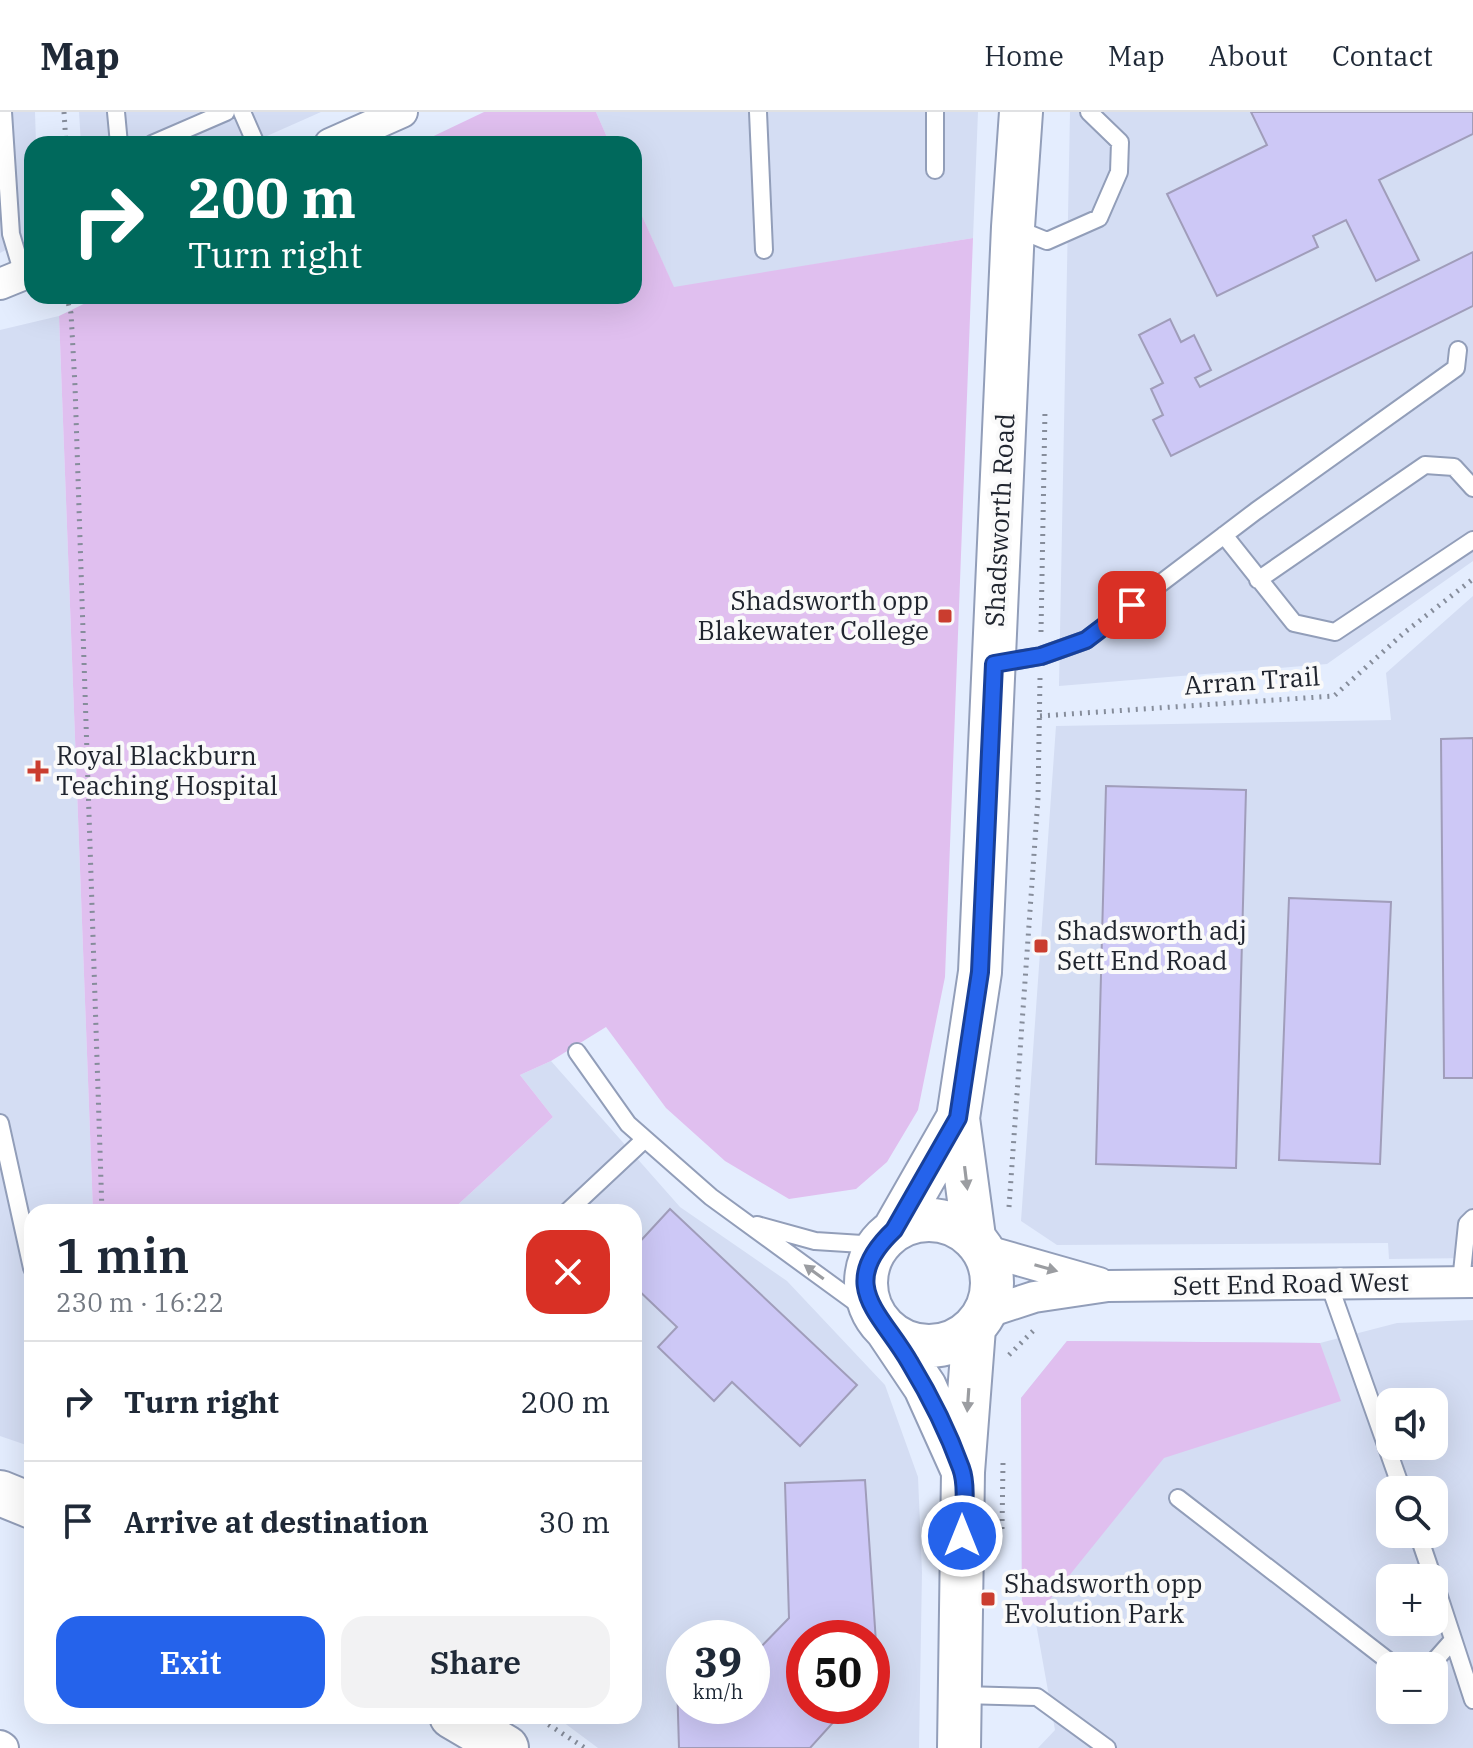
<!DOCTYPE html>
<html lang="en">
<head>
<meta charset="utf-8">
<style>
  :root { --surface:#fff; --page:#f2f2f3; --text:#1f2937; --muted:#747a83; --line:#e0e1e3; --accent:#2563eb }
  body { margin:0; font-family:"IBM Plex Serif",serif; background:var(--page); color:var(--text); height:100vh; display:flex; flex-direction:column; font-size:30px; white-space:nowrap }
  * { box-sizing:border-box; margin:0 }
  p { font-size:26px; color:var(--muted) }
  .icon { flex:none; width:44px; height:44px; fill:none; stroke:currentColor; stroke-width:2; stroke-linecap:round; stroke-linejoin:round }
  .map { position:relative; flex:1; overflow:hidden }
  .side { position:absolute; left:24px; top:1092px; width:618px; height:520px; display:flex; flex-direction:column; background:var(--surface); border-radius:24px; box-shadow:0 8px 32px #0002 }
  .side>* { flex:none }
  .top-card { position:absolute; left:24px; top:24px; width:618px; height:168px; border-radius:24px; box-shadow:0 8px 32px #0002; background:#00695c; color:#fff; overflow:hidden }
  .fabs { position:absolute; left:1376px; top:1276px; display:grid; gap:16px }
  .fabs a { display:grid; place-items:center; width:72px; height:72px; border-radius:16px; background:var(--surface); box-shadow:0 8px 32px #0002; font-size:40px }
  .speed { position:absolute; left:666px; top:1508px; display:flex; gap:16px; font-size:40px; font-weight:700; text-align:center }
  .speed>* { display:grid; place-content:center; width:104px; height:104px; border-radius:50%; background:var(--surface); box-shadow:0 8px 32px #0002; line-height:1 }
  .speed small { font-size:20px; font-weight:400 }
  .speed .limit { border:12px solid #d22; background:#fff; color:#111 }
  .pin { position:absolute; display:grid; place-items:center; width:68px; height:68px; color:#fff; margin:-34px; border-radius:16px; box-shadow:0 4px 12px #0006 }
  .me { position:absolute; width:88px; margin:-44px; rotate:0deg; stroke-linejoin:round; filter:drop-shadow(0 0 6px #0008) }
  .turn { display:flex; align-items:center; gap:28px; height:168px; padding:0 32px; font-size:36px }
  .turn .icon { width:104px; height:104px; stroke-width:2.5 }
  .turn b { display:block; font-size:56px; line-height:68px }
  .round { display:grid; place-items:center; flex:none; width:84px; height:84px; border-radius:24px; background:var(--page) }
  .head { display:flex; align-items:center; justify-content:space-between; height:136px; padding:0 32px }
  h1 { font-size:48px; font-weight:600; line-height:60px }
  .primary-button { display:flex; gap:16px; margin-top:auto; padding:16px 32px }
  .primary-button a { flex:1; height:92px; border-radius:24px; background:var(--accent); color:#fff; font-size:32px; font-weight:600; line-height:92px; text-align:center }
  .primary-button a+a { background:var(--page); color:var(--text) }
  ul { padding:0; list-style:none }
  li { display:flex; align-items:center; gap:24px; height:120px; padding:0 32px; border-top:2px solid var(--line) }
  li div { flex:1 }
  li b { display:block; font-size:30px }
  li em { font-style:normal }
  header { display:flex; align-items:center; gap:48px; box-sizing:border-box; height:112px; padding:0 40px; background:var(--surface); border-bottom:2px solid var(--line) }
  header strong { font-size:38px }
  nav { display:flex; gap:44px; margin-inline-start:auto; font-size:28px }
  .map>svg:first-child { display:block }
  .built { fill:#d4ddf3; fill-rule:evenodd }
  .green { fill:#e0bfef }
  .building { fill:#cdc8f6; stroke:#a09dba; stroke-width:2 }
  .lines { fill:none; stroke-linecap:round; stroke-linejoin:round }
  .lane-casing { stroke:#929eb9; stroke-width:20 }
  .street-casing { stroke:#929eb9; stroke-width:34 }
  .secondary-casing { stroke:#929eb9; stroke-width:46 }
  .highway-casing { stroke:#929eb9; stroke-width:48 }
  .path { stroke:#868d9b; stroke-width:5; stroke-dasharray:2 6; stroke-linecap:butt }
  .lane { stroke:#fff; stroke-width:16 }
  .street { stroke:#fff; stroke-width:30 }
  .secondary { stroke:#fff; stroke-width:42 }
  .highway { stroke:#fff; stroke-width:44 }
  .oneway { fill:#9b9da1 }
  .route-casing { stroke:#184099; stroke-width:20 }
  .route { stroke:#2563eb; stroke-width:14 }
  .poi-dot { fill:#ca3d2f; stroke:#fafafa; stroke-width:3 }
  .labels { text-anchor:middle; stroke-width:8; stroke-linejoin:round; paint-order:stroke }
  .street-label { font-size:26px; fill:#20252f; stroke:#fafafa }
  .poi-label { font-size:26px; fill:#20252f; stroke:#fafafa; text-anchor:start }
</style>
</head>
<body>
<header>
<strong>Map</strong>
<nav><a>Home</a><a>Map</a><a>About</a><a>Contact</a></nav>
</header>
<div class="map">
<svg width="1473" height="1636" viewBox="0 0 1473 1636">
  <rect width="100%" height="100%" fill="#e4edfe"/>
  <path class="built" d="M0,0H35L36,32H32V124L0,141Z
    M79,0H321L249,32H81Z
    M596,0H978L973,126L674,176L634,86V32H610Z
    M1070,0H1473V449L1327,552L1059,574Z
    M59,204L93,1100H32V1335L0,1324V218Z
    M1473,484V1146L1389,1147L1388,1131L1057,1133L1021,1109L1056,614L1391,608L1386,561Z
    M551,949L680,1095L787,1169L885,1273L918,1365L922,1460L919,1636H598L555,1604H634V1100H450L553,1005L520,963ZM684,1526H752V1594H684ZM804,1526H872V1594H804Z
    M1473,1208V1636H1038L1055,1618L1035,1506L1022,1503L1021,1286L1067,1229L1320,1231L1397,1211ZM1390,1290H1434V1334H1390ZM1390,1378H1434V1422H1390ZM1390,1466H1434V1510H1390ZM1390,1554H1434V1598H1390Z"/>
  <path class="green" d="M484,0H596L610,32H417Z
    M634,86L674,175L973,126L945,865L918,998L887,1050L856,1077L789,1087L725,1049L666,996L606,915L551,949L520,963L553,1005L450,1100H93L59,204L100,184H634Z
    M1067,1229L1320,1231L1341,1289L1164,1346L1035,1506L1022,1503L1021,1286Z"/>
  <path class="building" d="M1251,0H1473V22L1379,68L1419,148L1376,169L1346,108L1313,124L1318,135L1217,184L1167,82L1267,33Z
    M1473,140V194L1171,344L1153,308L1163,303L1151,277L1163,271L1139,223L1170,207L1181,230L1194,223L1211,258L1195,266L1200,275Z
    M1473,626V966H1444L1441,627Z
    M1106,674L1246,678L1236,1056L1096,1052Z
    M1289,786L1391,790L1380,1052L1279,1048Z
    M670,1097L857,1273L800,1334L732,1270L714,1289L658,1235L677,1215L634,1174V1136Z
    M865,1368L878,1560L872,1567V1526H804V1594H848L810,1636H679L677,1569L684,1568V1594H752V1544L789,1506L785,1371Z"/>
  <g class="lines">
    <g class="lane-casing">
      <path id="lane" d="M3,0L11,122L23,162
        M116,0L119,32
        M242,0L256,32
        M758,0L764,138
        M152,32L226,0
        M935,58V0
        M1015,116L1047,129L1099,106L1119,60L1120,30L1089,0
        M1224,423L1294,511L1335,520L1473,428
        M1258,468L1425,353L1454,355L1473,376
        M995,552L1041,544L1086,528L1256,399L1456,256L1458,238
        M577,940L628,1012L711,1085L877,1206
        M0,1011L32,1156
        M567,1100L645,1027
        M757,1113L815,1129L878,1133
        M1461,1170L1467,1112L1473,1106
        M1329,1172L1402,1378
        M1178,1386L1395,1554
        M1418,1422L1433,1466
        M1434,1469L1473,1588
        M1430,1554L1453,1528
        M962,1583L1037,1585L1107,1636"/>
    </g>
    <g class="street-casing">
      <path id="street" d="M330,32L402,0
        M0,172L32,159
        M983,1138L1099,1171
        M985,1201L1034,1185L1108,1174L1473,1170
        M0,1634L3,1636"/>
    </g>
    <g class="secondary-casing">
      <path id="secondary" d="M866 1171a63 63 0 1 1 126 0a63 63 0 1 1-126 0Z
        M894,1118L958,1006
        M974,1125L958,1006L980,860L1013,115L1021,0
        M886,1217L925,1275L961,1355
        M959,1636L963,1360L974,1216"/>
    </g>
    <g class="highway-casing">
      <path id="highway" d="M0,1381L32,1394
        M452,1604L506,1636"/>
    </g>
    <path class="path" d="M64,0L66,32
      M66,184L71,201L75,274L102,1100
      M1041,520L1045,298
      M1040,604L1334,584L1405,520L1473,467
      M1009,1095L1038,686L1040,566
      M1009,1243L1033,1219
      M1002,1417L1003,1351
      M535,1604L585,1636"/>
    <use href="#lane" class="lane"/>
    <use href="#street" class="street"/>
    <use href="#secondary" class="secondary"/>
    <use href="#highway" class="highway"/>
  </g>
  <defs><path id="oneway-solid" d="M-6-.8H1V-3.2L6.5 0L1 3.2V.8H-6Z" transform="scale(2)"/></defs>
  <g class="oneway">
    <use href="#oneway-solid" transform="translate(966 1066) rotate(83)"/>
    <use href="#oneway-solid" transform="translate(1046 1156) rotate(16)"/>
    <use href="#oneway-solid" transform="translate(814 1160) rotate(-144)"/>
    <use href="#oneway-solid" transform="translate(968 1288) rotate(94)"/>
  </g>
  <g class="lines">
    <g class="route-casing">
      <path id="route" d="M962,1424C963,1404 968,1375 961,1356C948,1320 930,1284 910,1251C881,1200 835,1174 894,1118L958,1006L980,860L994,552L1041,544L1086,528L1132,493"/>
    </g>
    <use href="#route" class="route"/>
  </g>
  <g class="poi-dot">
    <rect x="937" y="496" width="16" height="16" rx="4"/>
    <path d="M34 647h8v8h8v8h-8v8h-8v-8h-8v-8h8z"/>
    <rect x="1033" y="826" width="16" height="16" rx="4"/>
    <rect x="980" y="1479" width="16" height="16" rx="4"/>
  </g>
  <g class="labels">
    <g class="street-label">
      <text transform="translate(1000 408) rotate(-87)" y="9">Shadsworth Road</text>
      <text transform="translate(1252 569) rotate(-4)" y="9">Arran Trail</text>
      <text transform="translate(1291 1172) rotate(-1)" y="9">Sett End Road West</text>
    </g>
    <g class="poi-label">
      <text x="929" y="498" text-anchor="end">Shadsworth opp<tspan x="929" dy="30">Blakewater College</tspan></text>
      <text x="56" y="653">Royal Blackburn<tspan x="56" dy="30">Teaching Hospital</tspan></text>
      <text x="1057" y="828">Shadsworth adj<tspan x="1057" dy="30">Sett End Road</tspan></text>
      <text x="1004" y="1481">Shadsworth opp<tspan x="1004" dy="30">Evolution Park</tspan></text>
    </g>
  </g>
</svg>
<div class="fabs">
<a><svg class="icon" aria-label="sound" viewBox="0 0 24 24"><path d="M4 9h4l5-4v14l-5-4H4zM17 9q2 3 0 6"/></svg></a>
<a><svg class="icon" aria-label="search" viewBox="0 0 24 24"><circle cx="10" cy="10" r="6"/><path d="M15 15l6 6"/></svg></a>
<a>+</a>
<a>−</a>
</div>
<div class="speed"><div>39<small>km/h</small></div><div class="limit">50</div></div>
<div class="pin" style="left:1132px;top:493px;background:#d93025"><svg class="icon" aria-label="arrive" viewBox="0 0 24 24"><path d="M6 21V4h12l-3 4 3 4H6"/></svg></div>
<svg class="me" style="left:962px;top:1424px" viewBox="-20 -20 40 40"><circle r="17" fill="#2563eb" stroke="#fff" stroke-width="3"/><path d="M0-11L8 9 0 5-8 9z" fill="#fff"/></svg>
<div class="top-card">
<div class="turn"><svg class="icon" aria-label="right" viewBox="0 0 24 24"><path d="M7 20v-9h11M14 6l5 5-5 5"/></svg><div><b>200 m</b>Turn right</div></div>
</div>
<section class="side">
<div class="head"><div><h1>1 min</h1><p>230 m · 16:22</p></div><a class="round" style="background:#d93025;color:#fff"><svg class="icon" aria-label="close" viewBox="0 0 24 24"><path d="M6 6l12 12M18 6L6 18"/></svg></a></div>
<ul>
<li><svg class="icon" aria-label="right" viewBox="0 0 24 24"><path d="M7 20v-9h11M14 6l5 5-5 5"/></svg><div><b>Turn right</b></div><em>200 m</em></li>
<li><svg class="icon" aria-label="arrive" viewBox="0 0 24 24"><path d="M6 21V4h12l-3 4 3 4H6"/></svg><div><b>Arrive at destination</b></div><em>30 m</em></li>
</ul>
<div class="primary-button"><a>Exit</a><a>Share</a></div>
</section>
</div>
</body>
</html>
